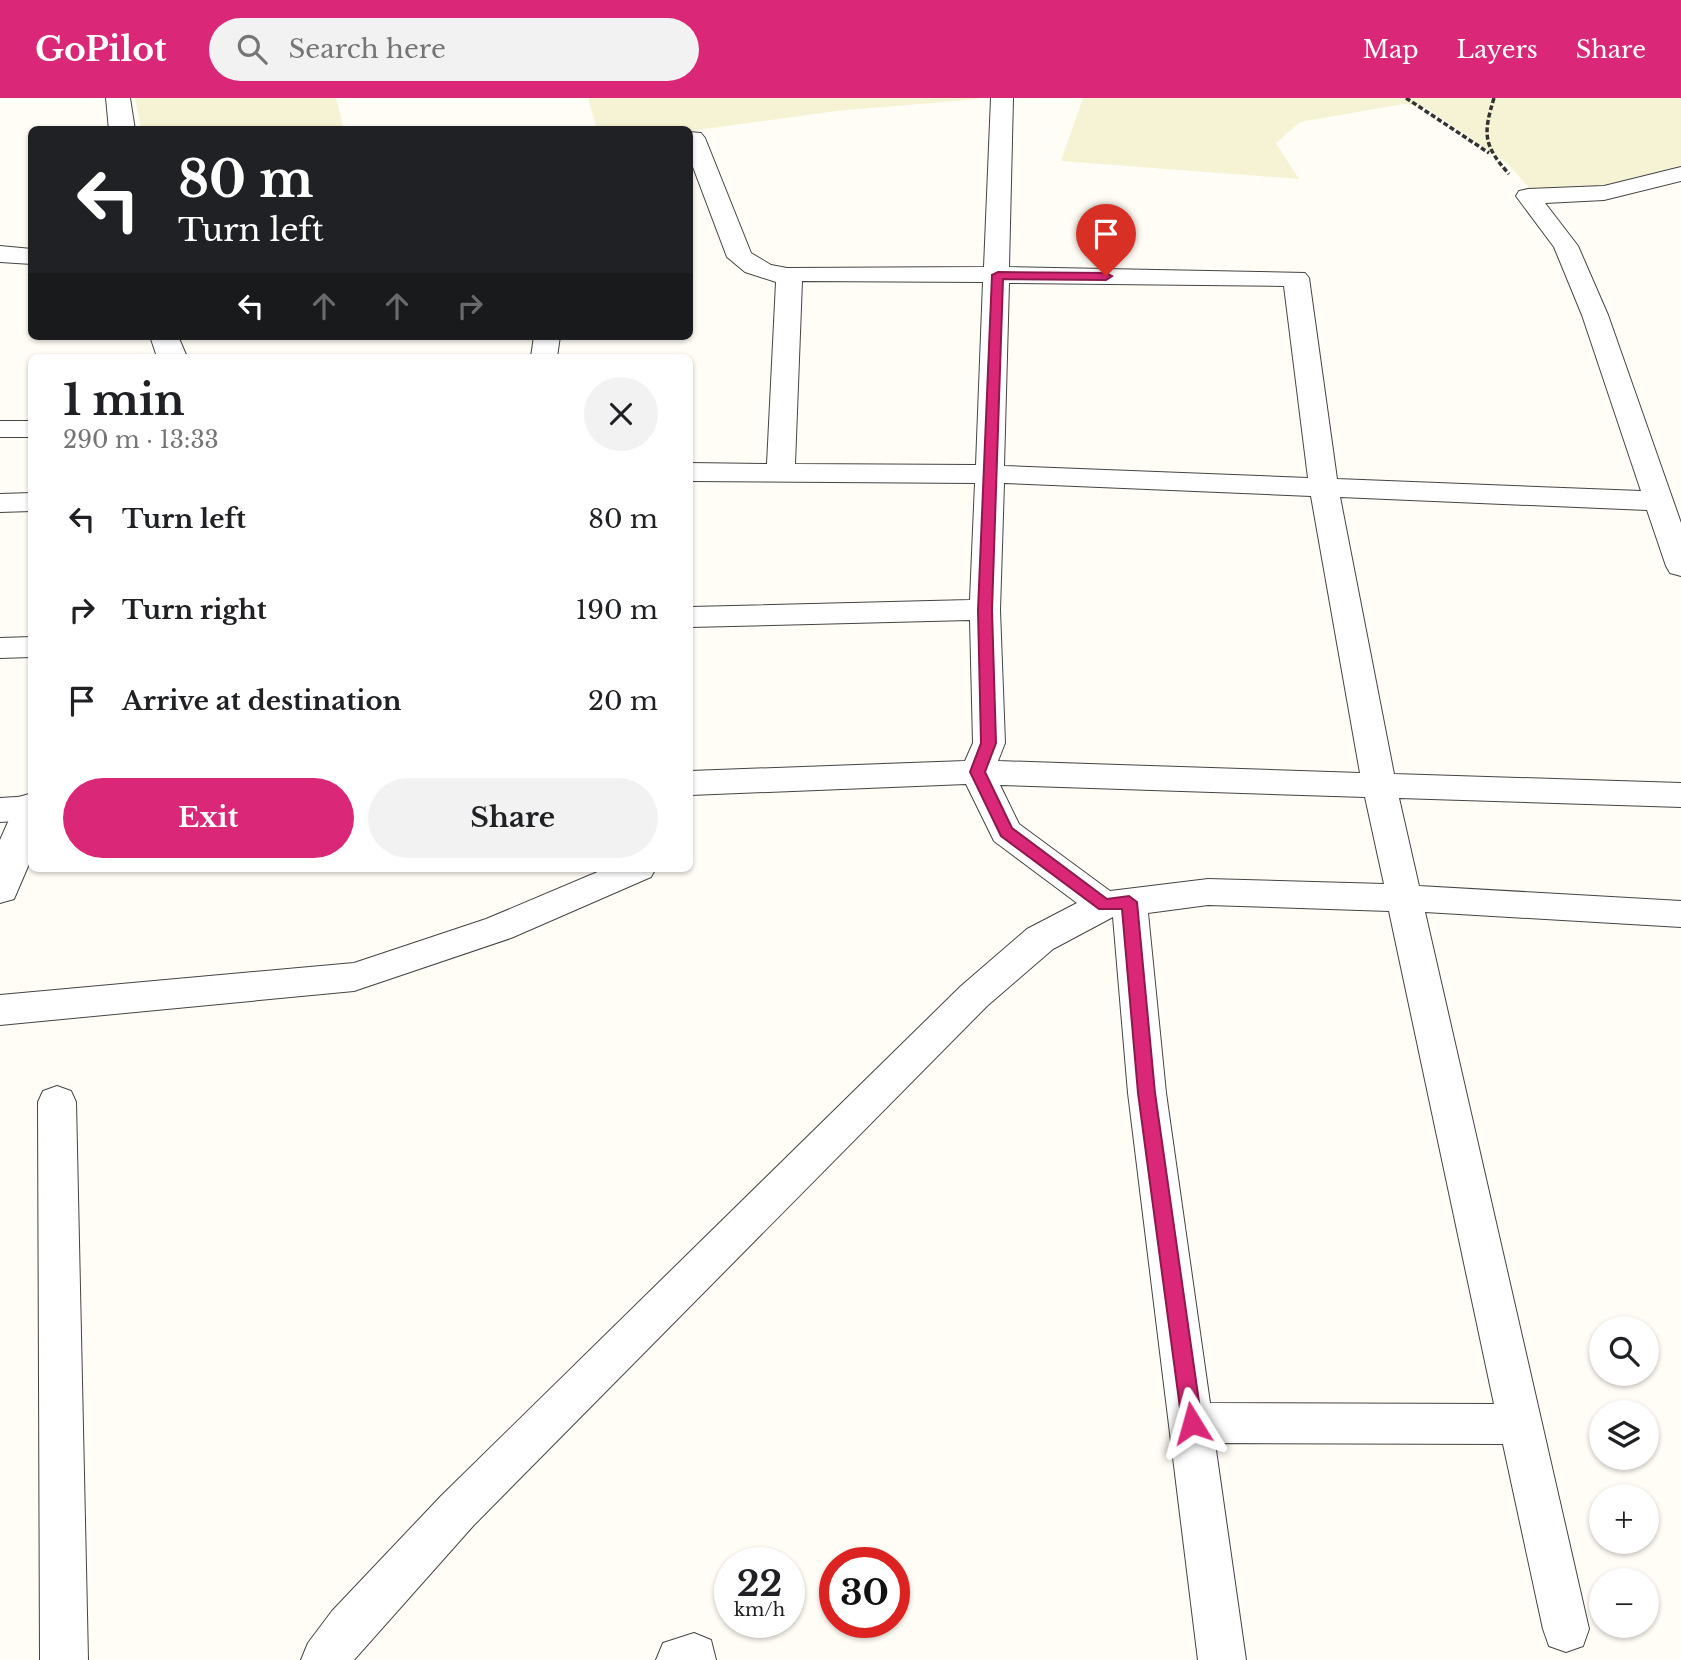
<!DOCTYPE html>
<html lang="en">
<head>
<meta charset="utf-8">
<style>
  :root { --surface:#fff; --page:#f2f2f2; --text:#202124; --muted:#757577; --accent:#db2777 }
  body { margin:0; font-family:"Libre Baskerville",serif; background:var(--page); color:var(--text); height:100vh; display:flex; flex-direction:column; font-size:26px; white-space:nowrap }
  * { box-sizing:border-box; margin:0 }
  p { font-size:23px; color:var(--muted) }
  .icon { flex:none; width:38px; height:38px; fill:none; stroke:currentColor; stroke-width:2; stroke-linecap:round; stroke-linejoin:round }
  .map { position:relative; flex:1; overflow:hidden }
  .drawer { position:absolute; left:28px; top:256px; width:665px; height:518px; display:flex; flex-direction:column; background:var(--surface); border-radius:10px; box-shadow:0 2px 5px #0004 }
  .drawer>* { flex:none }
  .banner { position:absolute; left:28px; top:28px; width:665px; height:214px; border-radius:10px; box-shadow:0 2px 5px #0004; background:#202124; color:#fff; overflow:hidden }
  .tools { position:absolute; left:1589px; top:1218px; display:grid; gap:14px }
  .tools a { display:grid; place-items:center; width:70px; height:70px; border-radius:50%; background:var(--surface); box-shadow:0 2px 5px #0004; font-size:35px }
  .speed { position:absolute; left:714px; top:1449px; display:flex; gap:14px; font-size:35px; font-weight:700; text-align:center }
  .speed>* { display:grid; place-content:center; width:91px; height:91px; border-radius:50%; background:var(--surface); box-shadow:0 2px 5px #0004; line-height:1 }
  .speed small { font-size:18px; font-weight:400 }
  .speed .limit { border:10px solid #d22; background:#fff; color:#111 }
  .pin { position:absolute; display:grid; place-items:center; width:60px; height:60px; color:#fff; margin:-72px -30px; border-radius:50% 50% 50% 0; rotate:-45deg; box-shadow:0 0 7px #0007 }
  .pin .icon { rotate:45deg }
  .me { position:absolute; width:77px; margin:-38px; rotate:352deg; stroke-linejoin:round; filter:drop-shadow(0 0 5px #0008) }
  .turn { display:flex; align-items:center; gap:24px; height:147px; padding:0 35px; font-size:32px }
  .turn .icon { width:91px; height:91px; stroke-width:2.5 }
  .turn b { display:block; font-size:49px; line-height:60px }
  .lanes { display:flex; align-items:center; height:66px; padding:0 35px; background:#0003; justify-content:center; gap:35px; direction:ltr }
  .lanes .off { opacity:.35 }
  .round { display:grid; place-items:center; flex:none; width:74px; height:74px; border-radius:37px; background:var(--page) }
  .overview { display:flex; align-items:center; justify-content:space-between; height:119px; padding:0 35px }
  h1 { font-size:42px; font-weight:700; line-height:52px }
  .primary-button { display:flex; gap:14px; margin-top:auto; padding:14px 35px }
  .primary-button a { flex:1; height:80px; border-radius:42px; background:var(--accent); color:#fff; font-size:28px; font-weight:700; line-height:80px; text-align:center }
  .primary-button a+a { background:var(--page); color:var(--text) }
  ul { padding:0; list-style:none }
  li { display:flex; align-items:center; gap:21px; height:91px; padding:0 35px }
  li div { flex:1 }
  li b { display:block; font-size:26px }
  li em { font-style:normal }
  header { display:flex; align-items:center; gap:42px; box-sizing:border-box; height:98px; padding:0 35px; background:var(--accent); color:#fff }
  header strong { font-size:33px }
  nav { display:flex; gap:38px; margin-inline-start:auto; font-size:24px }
  .search { width:490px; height:63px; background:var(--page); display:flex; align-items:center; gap:18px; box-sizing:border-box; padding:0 24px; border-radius:38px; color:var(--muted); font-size:26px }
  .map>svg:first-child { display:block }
  .farmland { fill:#f6f3d4 }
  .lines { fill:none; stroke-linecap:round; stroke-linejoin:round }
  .minor-casing { stroke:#444; stroke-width:2 }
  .tertiary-casing { stroke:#444; stroke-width:2 }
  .path { stroke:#333; stroke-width:3.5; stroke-dasharray:5 2.5; stroke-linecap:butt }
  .minor { fill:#fff; fill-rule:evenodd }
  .tertiary { fill:#fff; fill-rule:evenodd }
  .route { fill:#db2777; stroke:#8e194d; stroke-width:2 }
</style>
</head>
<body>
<header>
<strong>GoPilot</strong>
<div class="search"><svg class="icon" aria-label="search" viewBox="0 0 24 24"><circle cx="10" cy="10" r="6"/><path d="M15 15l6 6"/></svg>Search here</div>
<nav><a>Map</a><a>Layers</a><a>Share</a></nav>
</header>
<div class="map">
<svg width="1681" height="1562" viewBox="0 0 1681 1562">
  <rect width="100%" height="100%" fill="#fffdf5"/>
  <path class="farmland" d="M135,0H336L344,31H141Z
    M588,0H978L979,1L836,13L690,33L597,31Z
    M1083,0H1681V72L1603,92H1531L1507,65L1425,9L1403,6L1300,24L1276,45L1299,81L1061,63Z"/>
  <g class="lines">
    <g class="minor-casing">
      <path id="minor" d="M991,0H1013L1009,169L1305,175L1309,180L1337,381L1641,393L1582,217L1554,149L1516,98L1519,93L1528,91L1604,88L1681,69V83L1604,102L1545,105L1578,148L1608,217L1681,425V478L1670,475L1666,468L1647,412L1340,399L1394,676L1681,685V709L1399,700L1419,788L1681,803V829L1425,814L1589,1531L1583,1548L1566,1554L1549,1548L1543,1531L1503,1346L1215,1345L1246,1562H1198L1128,995L1113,819L1053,851L987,908L473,1428L354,1562H301L308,1545L332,1513L441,1398L961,888L1027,831L1077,805L994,743L966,686L690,697V673L965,663L973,645L970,522L690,529V509L970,502L975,385L690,383V365L767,366L776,184L745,174L727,159L690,61V34L701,35L705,40L751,155L771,167L787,170L984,169ZM802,183L983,184L976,367L795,366ZM1009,185L1284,188L1308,380L1004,368ZM1004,385L1311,398L1360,675L998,663L1005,645L1000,512ZM1000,687L1365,699L1384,786L1208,781L1110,793L1019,726ZM1208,807L1389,813L1494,1306L1210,1305L1166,995L1148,815Z
        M0,148L32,151V166L0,164Z
        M534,238H560L557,259H531Z
        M0,323H32V339H0Z
        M32,395V413L0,414V396Z
        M32,539V559L0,560V540Z
        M32,698V722L0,724V700Z
        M607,770H656L651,779L511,840L354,893L0,927V897L354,865L486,821Z
        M57,988L71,993L76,1004L88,1562H40L38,1004L43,993Z
        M694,1535L711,1542L716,1562H656L663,1545Z"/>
    </g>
    <g class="tertiary-casing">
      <path id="tertiary" d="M106,0H130L135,32H109Z
        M150,238H178L187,259H157Z
        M32,695V759L14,801L0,805V742L19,699Z"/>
    </g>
    <path class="path" d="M1406,0L1489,55
      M1494,0C1483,36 1483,47 1509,76"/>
    <use href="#minor" class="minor"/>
    <use href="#tertiary" class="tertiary"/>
  </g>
  <path class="route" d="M998,174L1106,175L1112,178L1106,182L1003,181L992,512L996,645L985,674L1012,730L1107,801L1129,798L1137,804L1155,995L1202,1325L1199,1331L1192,1334L1185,1331L1182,1325L1138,995L1122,811H1099L1001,738L970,674L981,645L978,512L992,177Z"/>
</svg>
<div class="tools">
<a><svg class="icon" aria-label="search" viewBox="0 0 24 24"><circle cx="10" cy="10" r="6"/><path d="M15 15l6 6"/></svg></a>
<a><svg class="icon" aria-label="layers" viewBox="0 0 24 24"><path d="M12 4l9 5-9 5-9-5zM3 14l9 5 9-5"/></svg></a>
<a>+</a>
<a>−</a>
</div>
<div class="speed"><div>22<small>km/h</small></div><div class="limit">30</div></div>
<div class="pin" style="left:1106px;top:178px;background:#d93025"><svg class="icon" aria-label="arrive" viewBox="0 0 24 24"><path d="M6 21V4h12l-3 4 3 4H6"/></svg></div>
<svg class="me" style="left:1192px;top:1325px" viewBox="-20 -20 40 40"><path d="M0-17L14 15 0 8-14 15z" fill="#db2777" stroke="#fff" stroke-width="4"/></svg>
<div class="banner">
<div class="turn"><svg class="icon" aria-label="left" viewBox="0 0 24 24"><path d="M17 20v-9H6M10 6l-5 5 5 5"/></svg><div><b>80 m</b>Turn left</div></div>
<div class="lanes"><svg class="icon" aria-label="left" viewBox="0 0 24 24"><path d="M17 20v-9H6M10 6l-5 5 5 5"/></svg><svg class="icon off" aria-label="ahead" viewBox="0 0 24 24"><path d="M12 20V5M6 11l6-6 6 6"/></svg><svg class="icon off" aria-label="ahead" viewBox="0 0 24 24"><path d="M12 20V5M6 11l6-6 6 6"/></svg><svg class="icon off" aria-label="right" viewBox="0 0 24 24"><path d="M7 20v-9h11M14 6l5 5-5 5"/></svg></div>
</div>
<section class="drawer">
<div class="overview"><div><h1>1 min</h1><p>290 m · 13:33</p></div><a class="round"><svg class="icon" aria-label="close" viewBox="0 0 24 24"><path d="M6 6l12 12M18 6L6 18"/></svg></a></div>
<ul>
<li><svg class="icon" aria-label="left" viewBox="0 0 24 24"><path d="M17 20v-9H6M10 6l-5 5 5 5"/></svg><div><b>Turn left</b></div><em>80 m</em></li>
<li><svg class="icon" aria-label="right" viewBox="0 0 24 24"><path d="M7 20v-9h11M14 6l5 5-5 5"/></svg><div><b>Turn right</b></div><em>190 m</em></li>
<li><svg class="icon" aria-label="arrive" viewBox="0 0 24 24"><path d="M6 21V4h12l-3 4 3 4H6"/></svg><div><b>Arrive at destination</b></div><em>20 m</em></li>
</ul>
<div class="primary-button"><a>Exit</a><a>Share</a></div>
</section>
</div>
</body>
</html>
